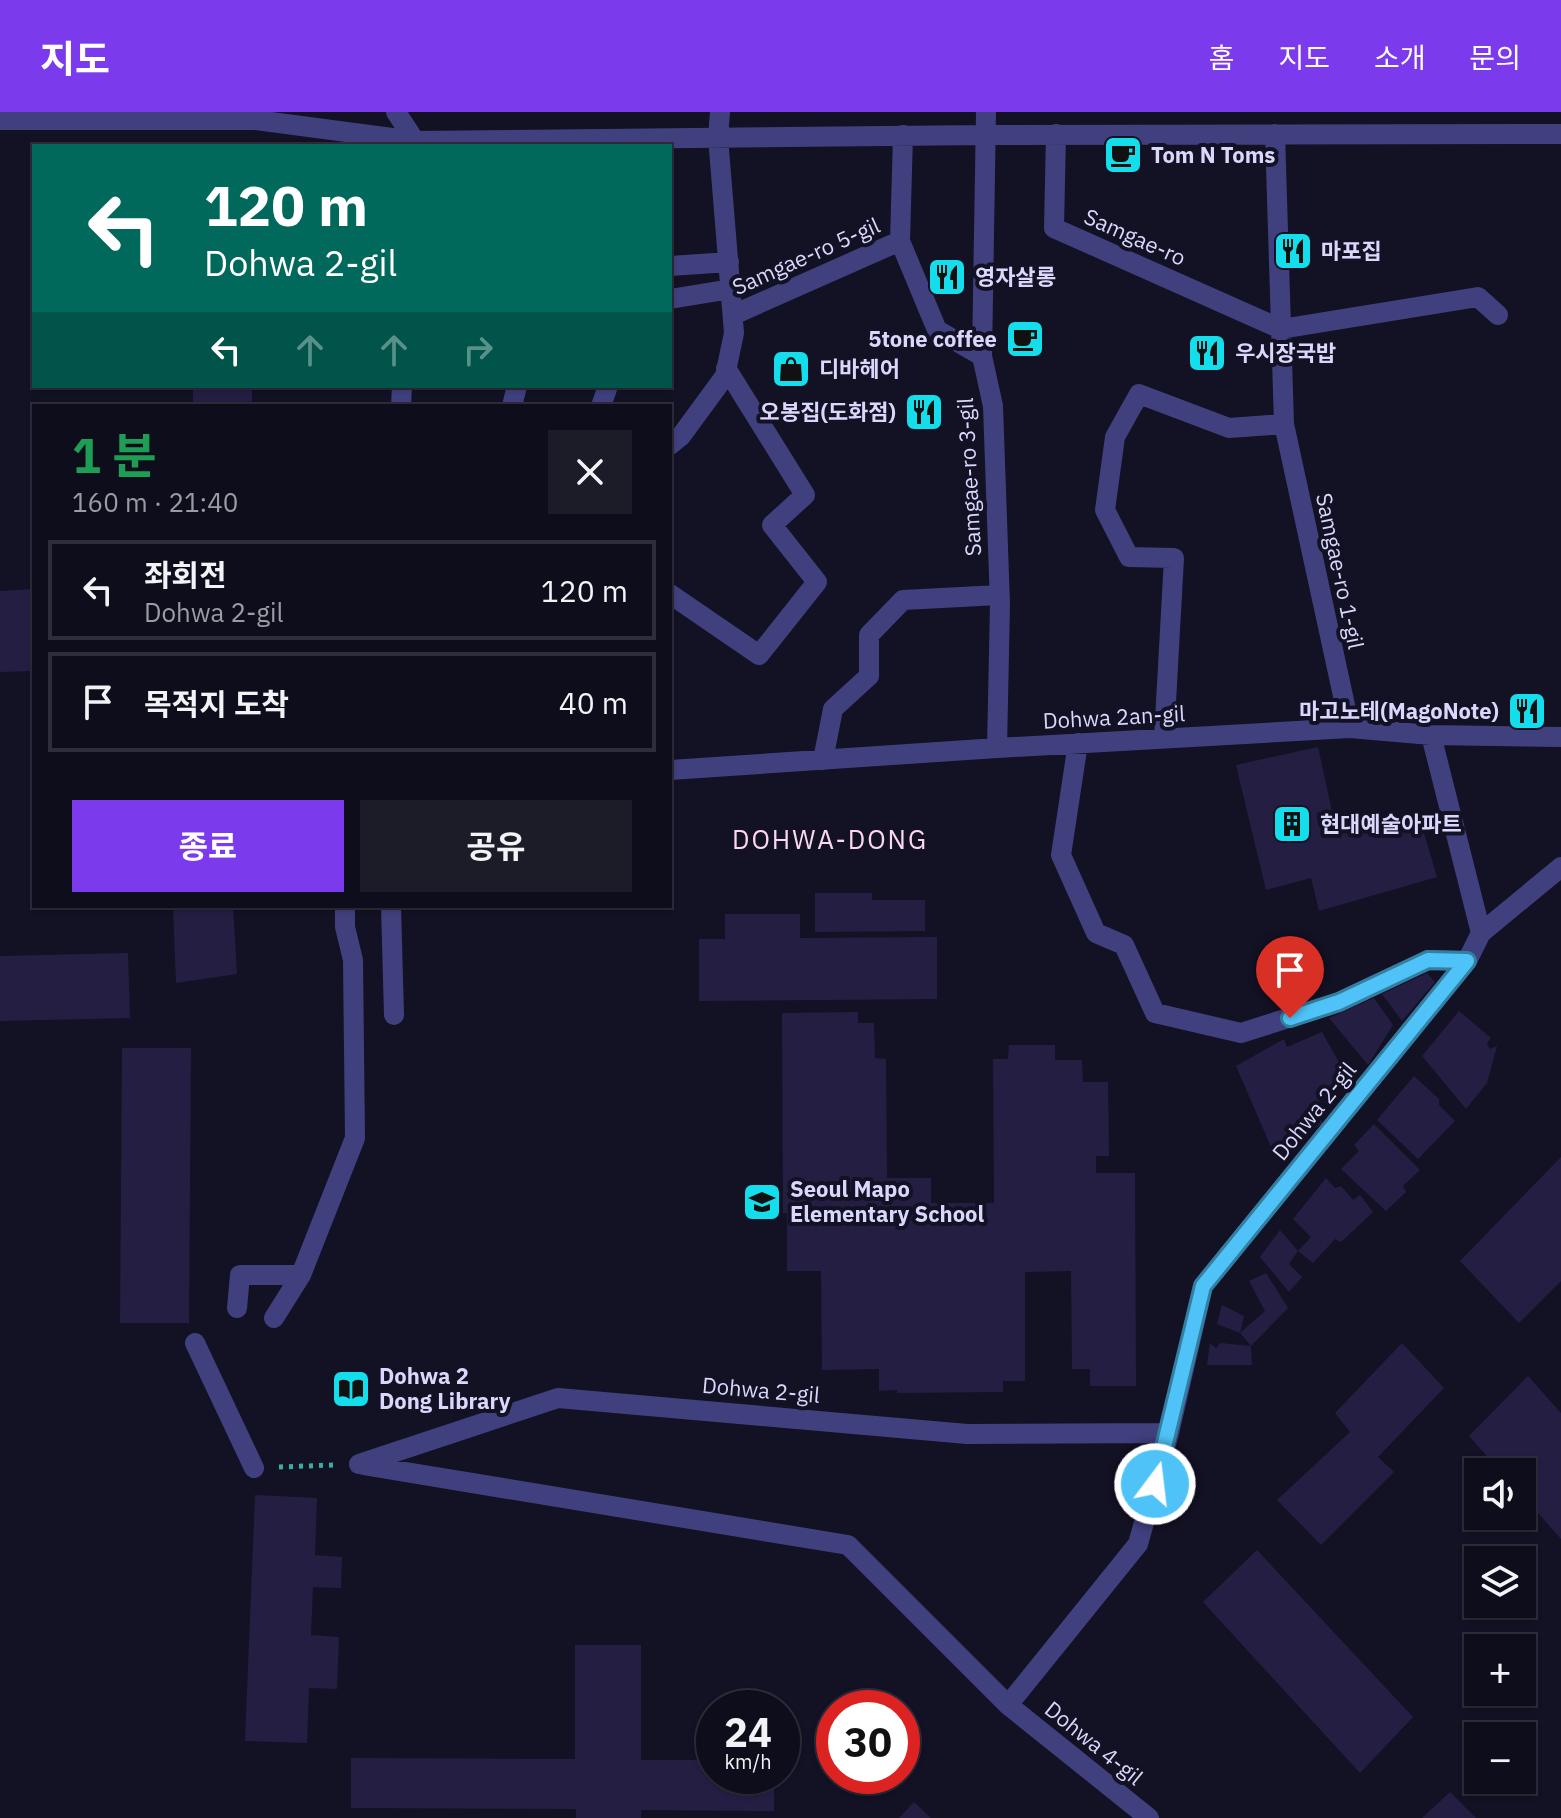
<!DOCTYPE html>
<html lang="ko">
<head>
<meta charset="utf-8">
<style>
  :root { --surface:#0e0d1b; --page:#1c1b28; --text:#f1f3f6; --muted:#9b9ca3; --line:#2e2d3a; --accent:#7c3aed }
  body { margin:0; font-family:"IBM Plex Sans","Noto Sans KR",sans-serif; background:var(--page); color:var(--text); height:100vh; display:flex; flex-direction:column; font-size:30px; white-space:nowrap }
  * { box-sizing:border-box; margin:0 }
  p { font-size:26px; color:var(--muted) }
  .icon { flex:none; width:44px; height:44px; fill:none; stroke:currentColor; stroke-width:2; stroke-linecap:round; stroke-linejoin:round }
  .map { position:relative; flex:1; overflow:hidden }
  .details { position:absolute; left:32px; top:292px; width:640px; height:504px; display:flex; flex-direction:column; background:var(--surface); border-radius:0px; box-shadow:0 2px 6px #0004,0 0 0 2px var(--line) }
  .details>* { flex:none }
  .hud { position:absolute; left:32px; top:32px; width:640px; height:244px; border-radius:0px; box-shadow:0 2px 6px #0004,0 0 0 2px var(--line); background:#00695c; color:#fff; overflow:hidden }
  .controls { position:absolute; left:1464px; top:1346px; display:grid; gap:16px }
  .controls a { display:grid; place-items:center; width:72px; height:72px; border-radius:0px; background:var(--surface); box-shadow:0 2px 6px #0004,0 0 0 2px var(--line); font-size:40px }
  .speed { position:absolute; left:696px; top:1578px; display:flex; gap:16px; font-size:40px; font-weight:700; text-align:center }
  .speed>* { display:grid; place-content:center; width:104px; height:104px; border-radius:50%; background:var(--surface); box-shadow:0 2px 6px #0004,0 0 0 2px var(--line); line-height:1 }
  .speed small { font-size:20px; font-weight:400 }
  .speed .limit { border:12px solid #d22; background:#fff; color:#111 }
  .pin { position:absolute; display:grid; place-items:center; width:68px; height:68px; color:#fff; margin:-82px -34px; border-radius:50% 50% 50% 0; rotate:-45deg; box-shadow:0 0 8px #0007 }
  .pin .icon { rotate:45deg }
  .me { position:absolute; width:88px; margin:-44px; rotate:15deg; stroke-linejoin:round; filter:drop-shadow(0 0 6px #0008) }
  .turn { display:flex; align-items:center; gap:28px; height:168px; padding:0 40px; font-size:36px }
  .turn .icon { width:104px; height:104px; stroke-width:2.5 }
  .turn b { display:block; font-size:56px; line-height:68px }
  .lanes { display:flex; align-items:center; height:76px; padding:0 40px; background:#0003; justify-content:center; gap:40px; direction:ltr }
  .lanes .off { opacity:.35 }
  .round { display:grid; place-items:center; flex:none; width:84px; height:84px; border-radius:0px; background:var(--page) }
  .head { display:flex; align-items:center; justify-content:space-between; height:136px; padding:0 40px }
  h1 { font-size:48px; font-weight:700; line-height:60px; color:#1e9e55 }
  .button { display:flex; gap:16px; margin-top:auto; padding:16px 40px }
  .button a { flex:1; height:92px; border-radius:0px; background:var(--accent); color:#fff; font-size:32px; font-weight:700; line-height:92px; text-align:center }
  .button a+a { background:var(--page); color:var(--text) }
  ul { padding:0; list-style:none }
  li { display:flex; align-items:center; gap:24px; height:100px; margin:0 16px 12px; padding:0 24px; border:4px solid var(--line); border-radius:0px }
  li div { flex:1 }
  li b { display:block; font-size:30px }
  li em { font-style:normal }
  header { display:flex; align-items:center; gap:48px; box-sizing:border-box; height:112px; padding:0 40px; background:var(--accent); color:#fff }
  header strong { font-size:38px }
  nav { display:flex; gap:44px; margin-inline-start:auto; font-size:28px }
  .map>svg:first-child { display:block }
  .building { fill:#241e43 }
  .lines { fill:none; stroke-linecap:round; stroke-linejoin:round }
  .path { stroke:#39ada1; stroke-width:5; stroke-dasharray:4 6; stroke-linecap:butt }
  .minor { stroke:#40407f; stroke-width:20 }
  .route-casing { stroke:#337fa1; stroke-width:20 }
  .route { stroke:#4fc3f7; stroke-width:14 }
  .labels { text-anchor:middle; stroke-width:8; stroke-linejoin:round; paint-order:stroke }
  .poi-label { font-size:22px; font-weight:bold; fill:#d9d7fc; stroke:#131124; text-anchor:start }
  .street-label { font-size:22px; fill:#d9d7fc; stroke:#131124 }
  .quarter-label { font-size:26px; letter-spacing:2px; fill:#fcd8f0; stroke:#131124 }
</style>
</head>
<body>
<header>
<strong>지도</strong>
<nav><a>홈</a><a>지도</a><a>소개</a><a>문의</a></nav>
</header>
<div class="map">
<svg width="1561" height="1706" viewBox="0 0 1561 1706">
  <rect width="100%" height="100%" fill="#131124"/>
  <path class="building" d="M193,274H252V294H193Z
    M34,477V559L0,560V479Z
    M1318,635L1337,722L1418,701L1437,765L1319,799L1311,766L1266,778L1236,653Z
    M815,781H872V788H925V819L815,820Z
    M173,794H233L237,862L176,871Z
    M725,802H800V826L937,825V887L699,889V827H725Z
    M128,841L130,906L0,909V844Z
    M1427,861L1435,870L1402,909L1382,882Z
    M1374,886L1393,913L1368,953L1329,906Z
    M1459,899L1491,926L1487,931L1490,937L1497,934L1487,971L1466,997L1422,944Z
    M858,900V911H874L875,946L886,947L887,1066H931V1091H994L993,947H1008L1009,933H1055V948H1082L1083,970H1108L1109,1044H1096V1061H1135L1136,1274H1090V1257H1072L1071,1159L1025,1160V1269H1003V1280L897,1281V1278L879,1279V1257L822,1258L821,1159H787V1101H783L782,901Z
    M1322,920L1344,959L1337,963L1342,970L1323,979L1317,1002L1323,1011L1274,1042L1236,954L1284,927L1287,935Z
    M122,936H191L189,1211H120Z
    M1414,964L1439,987V993L1455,1009L1418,1047L1377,1008Z
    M1374,1012L1420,1058L1403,1074L1406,1080L1386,1099L1341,1057L1359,1039L1354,1033Z
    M1561,1045V1169L1519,1211L1460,1149Z
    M1326,1066L1335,1076L1341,1074L1353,1088L1360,1083L1373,1100L1341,1130L1335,1127L1313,1151L1298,1139L1311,1125L1293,1107Z
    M1280,1118L1298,1139L1289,1152L1302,1165L1289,1180L1260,1145Z
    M1266,1161L1288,1196L1251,1234L1240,1221L1265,1199L1249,1169Z
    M1222,1193L1244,1204L1240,1221L1217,1212Z
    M1210,1231L1216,1236L1220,1231L1251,1234L1252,1253H1207Z
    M1402,1231L1444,1276L1378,1345L1394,1360L1321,1433L1277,1388L1350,1320L1335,1301Z
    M1528,1264L1561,1301V1427L1522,1383V1360H1501L1469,1324Z
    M255,1383L317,1386L315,1443L342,1445L341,1476L313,1475L311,1523L339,1525L337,1577L309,1576L307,1631L245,1629Z
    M1257,1438L1413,1605L1360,1661L1203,1490Z
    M575,1533H641V1648H714V1664H774V1699L641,1698V1706H576V1697L351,1696V1646L575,1647Z
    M1450,1680L1476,1706H1422Z
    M914,1690L931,1706H899Z"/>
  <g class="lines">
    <path class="path" d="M279,1355L333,1353"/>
    <path class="minor" d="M396,0L415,29L414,34
      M986,0L982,244L993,294L1000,492L997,636
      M0,8H256L415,29L985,23L1561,22
      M1056,22L1054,116L1281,217L1478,185L1498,203
      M1275,22L1284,312L1350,616
      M903,23L900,129L937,218L982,244
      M670,154L729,150
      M670,187L731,177
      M733,203L900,129
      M401,294L402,274
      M512,294L517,274
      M601,294L608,274
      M670,333L681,324L725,264L734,221L718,25L720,0
      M670,482L759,543L817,470L772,413L805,383L726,256
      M1431,623L1481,821
      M1164,626L1174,446L1129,445L1105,398L1115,325L1139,282L1229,316L1284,312
      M1078,631L1061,743L1096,821L1124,833L1155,901L1241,921L1339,890L1428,848L1467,849
      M823,648L833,597L869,564V523L903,488L999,483
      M670,658L997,636L1350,616L1431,623L1561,625
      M391,794L394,903
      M237,1196L240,1163H301
      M274,1206L301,1163L355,1026L353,848L345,815V794
      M195,1231L254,1356
      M1169,1321L1203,1174L1467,849L1481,821L1561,755
      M359,1352L558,1286L967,1322L1169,1321L1138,1432L1008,1593
      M363,1353L848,1433L1008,1593L1149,1706"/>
  </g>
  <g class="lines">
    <g class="route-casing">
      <path id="route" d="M1155,1372L1203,1174L1467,849L1428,848L1339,890L1290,906"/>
    </g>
    <use href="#route" class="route"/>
  </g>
  <defs>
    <g id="cafe-square" transform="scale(2)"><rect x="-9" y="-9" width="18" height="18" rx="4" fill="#14deeb" stroke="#131124"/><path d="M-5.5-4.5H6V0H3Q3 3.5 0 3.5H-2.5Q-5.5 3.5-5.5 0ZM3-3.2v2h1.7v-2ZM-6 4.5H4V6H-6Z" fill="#111"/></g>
    <g id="restaurant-square" transform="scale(2)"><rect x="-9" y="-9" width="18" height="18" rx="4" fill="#14deeb" stroke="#131124"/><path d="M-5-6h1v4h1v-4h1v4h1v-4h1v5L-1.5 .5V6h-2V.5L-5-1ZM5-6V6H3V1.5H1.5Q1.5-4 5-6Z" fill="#111"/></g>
    <g id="shop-square" transform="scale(2)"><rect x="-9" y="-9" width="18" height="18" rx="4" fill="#14deeb" stroke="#131124"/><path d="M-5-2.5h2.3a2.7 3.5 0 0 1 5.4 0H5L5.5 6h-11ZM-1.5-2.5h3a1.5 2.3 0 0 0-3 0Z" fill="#111"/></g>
    <g id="building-square" transform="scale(2)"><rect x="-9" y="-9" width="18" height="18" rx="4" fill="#14deeb" stroke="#131124"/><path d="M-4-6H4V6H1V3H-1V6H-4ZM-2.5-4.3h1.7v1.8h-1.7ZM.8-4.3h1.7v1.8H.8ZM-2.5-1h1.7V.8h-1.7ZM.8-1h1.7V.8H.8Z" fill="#111"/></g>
    <g id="school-square" transform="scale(2)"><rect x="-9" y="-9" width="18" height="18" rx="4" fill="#14deeb" stroke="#131124"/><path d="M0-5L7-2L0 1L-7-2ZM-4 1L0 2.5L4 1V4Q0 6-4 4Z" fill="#111"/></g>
    <g id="library-square" transform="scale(2)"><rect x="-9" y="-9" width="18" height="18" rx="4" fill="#14deeb" stroke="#131124"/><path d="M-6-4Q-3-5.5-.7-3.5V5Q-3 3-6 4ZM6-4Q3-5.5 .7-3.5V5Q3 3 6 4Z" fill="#111"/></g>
  </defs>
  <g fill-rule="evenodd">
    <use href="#cafe-square" x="1123" y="43"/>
    <use href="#restaurant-square" x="1293" y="139"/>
    <use href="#restaurant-square" x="947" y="165"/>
    <use href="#cafe-square" x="1025" y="227"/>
    <use href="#restaurant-square" x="1207" y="241"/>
    <use href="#shop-square" x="791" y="257"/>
    <use href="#restaurant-square" x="924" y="300"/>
    <use href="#restaurant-square" x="1527" y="599"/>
    <use href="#building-square" x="1292" y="712"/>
    <use href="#school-square" x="762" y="1090"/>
    <use href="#library-square" x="351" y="1277"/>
  </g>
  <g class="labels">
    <g class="poi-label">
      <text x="1151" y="51">Tom N Toms</text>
      <text x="1321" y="147">마포집</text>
      <text x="975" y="173">영자살롱</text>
      <text x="997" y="235" text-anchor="end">5tone coffee</text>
      <text x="1235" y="249">우시장국밥</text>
      <text x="819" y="265">디바헤어</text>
      <text x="896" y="308" text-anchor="end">오봉집(도화점)</text>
      <text x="1499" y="607" text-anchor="end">마고노테(MagoNote)</text>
      <text x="1320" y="720">현대예술아파트</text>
      <text x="790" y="1085">Seoul Mapo<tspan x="790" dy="25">Elementary School</tspan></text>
      <text x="379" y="1272">Dohwa 2<tspan x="379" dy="25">Dong Library</tspan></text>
    </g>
    <g class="street-label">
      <text transform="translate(1135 125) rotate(24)" y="8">Samgae-ro</text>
      <text transform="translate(806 144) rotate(-24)" y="8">Samgae-ro 5-gil</text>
      <text transform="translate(969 365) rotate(-93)" y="8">Samgae-ro 3-gil</text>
      <text transform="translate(1340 459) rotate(78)" y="8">Samgae-ro 1-gil</text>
      <text transform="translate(1114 605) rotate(-3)" y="8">Dohwa 2an-gil</text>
      <text transform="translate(1314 999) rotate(-51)" y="8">Dohwa 2-gil</text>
      <text transform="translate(761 1278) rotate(5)" y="8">Dohwa 2-gil</text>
      <text transform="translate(1094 1631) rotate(39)" y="8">Dohwa 4-gil</text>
    </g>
    <g class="quarter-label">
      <text x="830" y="737">DOHWA-DONG</text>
    </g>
  </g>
</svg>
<div class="controls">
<a><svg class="icon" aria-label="sound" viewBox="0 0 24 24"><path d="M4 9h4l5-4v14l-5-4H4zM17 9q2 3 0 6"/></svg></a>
<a><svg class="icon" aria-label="layers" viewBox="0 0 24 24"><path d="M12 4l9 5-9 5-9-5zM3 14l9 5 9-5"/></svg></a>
<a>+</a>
<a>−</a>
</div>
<div class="speed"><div>24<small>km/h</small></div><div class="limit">30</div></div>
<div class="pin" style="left:1290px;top:906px;background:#d93025"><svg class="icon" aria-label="arrive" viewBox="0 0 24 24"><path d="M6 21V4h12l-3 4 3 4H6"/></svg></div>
<svg class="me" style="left:1155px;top:1372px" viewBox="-20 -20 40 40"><circle r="17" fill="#4fc3f7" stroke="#fff" stroke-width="3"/><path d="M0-11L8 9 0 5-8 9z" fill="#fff"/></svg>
<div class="hud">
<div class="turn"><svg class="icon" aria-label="left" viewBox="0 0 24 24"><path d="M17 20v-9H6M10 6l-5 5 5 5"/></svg><div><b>120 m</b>Dohwa 2-gil</div></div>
<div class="lanes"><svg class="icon" aria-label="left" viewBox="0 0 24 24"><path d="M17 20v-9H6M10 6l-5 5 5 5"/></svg><svg class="icon off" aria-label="ahead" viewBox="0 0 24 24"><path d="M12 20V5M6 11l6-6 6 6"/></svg><svg class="icon off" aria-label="ahead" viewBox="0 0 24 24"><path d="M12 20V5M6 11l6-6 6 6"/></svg><svg class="icon off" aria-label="right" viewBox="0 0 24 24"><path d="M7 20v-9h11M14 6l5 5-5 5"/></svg></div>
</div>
<section class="details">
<div class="head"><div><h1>1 분</h1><p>160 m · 21:40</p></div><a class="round"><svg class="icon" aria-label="close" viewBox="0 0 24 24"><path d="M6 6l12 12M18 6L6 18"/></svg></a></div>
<ul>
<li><svg class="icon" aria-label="left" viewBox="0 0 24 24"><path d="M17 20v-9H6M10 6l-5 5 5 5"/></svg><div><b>좌회전</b><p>Dohwa 2-gil</p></div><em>120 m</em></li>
<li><svg class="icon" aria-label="arrive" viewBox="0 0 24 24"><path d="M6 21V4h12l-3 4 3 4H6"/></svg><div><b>목적지 도착</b></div><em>40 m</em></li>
</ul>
<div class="button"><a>종료</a><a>공유</a></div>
</section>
</div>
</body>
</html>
